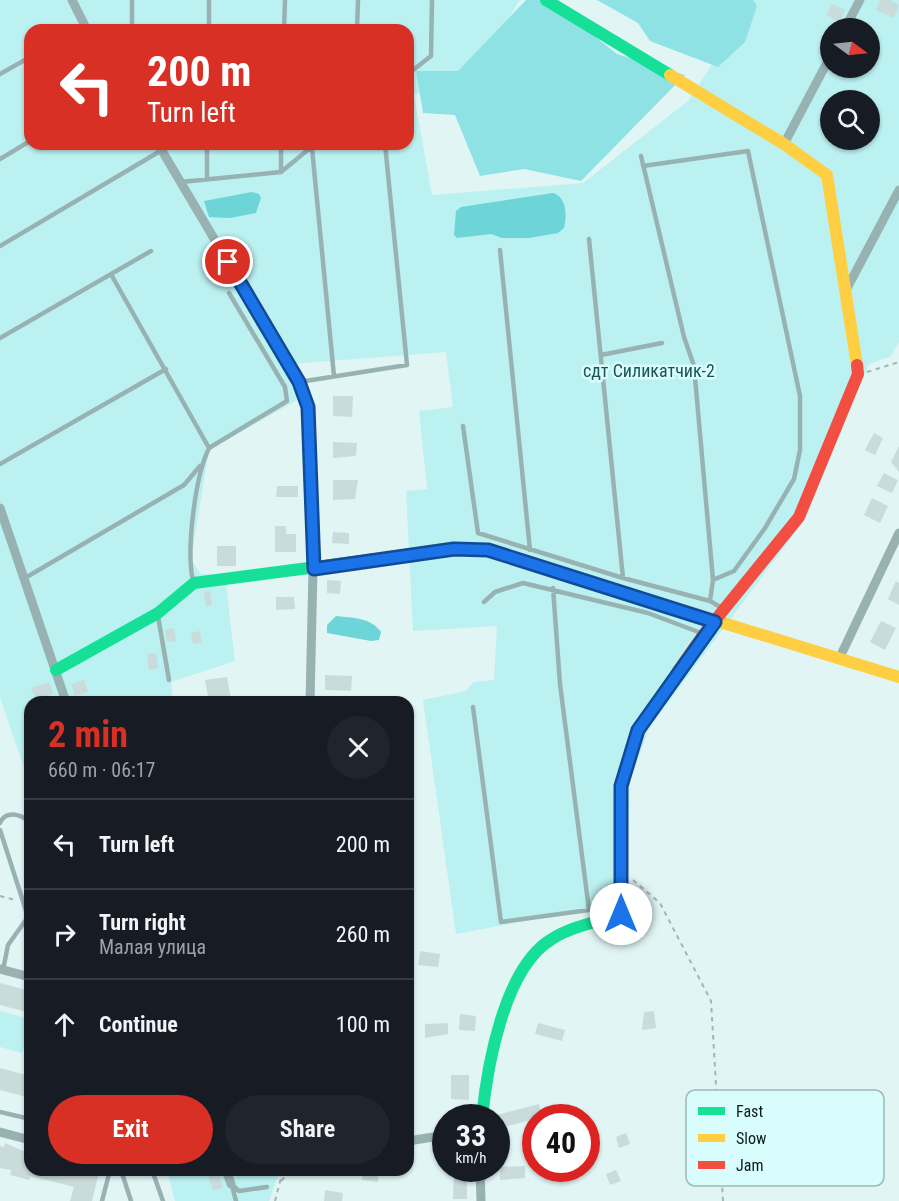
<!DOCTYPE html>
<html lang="en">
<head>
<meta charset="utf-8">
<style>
  :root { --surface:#171b24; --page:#20242c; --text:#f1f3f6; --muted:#9ea1a6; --line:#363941; --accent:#d93025 }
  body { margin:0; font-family:"Roboto Condensed",sans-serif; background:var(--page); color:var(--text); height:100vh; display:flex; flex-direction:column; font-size:22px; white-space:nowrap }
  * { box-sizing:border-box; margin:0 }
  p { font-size:20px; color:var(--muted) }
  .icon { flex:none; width:33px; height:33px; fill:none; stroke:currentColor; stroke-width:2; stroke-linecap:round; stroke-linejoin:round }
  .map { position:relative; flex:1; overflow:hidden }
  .sheet { position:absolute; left:24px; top:696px; width:390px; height:480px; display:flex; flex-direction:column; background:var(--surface); border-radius:18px; box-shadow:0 2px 4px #0004 }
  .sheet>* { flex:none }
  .hud { position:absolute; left:24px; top:24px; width:390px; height:126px; border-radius:18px; box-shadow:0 2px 4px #0004; background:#d93025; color:#fff; overflow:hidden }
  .needle { width:39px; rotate:105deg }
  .controls { position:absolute; left:820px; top:18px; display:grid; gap:12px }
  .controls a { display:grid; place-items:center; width:60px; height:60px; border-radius:50%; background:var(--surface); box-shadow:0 2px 4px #0004; font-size:30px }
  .speed { position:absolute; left:432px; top:1104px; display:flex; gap:12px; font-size:30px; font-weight:700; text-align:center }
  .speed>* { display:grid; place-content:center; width:78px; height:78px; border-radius:50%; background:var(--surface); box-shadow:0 2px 4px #0004; line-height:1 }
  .speed small { font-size:15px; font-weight:400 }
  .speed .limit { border:9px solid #d22; background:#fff; color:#111 }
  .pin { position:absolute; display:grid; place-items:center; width:51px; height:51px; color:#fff; margin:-26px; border:3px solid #fff; border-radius:50%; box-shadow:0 2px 6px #0007 }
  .me { position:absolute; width:66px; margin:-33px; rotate:0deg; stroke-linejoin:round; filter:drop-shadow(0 0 4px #0008) }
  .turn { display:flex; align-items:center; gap:21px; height:126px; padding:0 24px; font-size:27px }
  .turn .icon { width:78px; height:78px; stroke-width:2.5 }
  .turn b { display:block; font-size:42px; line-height:51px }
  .round { display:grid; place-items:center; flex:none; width:63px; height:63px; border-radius:32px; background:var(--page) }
  .overview { display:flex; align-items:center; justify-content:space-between; height:102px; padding:0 24px }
  h1 { font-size:36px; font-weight:700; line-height:45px; color:var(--accent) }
  .cta { display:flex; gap:12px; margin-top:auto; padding:12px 24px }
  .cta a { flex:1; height:69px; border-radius:36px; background:var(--accent); color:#fff; font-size:24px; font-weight:700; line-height:69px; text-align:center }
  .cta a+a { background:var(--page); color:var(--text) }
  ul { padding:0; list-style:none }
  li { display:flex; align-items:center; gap:18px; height:90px; padding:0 24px; border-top:2px solid var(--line) }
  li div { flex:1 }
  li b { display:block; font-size:22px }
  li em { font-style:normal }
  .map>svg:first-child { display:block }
  .green { fill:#bcf1f1; fill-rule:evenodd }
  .forest { fill:#8ee2e4 }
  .water { fill:#6dd5d7 }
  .building { fill:#cadbdb }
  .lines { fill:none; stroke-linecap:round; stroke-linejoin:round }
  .path { stroke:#a2b6b7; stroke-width:2; stroke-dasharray:4.5 4.5; stroke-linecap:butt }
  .lane { stroke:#98b2b2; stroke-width:4.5 }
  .street { stroke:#98b2b2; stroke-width:9 }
  .fast { stroke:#16e098; stroke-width:12 }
  .slow { stroke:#ffcf43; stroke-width:12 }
  .jam { stroke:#f24e42; stroke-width:12 }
  .route-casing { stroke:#114b97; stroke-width:15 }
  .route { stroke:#1a73e8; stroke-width:10 }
  .labels { text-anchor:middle; stroke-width:5; stroke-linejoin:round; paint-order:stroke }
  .park-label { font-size:18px; fill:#1a5455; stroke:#d9fdfd }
  .key { fill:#d9fdfd; stroke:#9cb9b9; stroke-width:1.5 }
  .key-label { font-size:16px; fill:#0c1919 }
</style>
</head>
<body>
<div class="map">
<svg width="899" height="1201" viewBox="0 0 899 1201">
  <rect width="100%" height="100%" fill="#e1f5f5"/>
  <path class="green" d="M0,0H520L470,78L414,95L432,195L583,183L688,101L754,0H899V342L891,356L869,364L797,530L649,728L630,782L625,902L456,934L423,700L466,691L473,682L494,680L497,626L413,631L406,491L427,489L419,411L453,407L446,352L290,364L299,399L209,450L191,560L201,574L225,575L235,661L171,682L173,702H30V785L0,698ZM831,28H870V68H831ZM30,30H408V144H30ZM831,100H870V140H831Z
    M0,1011L30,1019L22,1053L0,1047Z
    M167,1170H280L269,1201H175Z"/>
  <path class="forest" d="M526,0H549L617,54L685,75L581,181L524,169L480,176L455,115L423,113L416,71H458Z
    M597,0H753L757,6L745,42L718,67L650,41L638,23Z"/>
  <path class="water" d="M252,192L259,194L261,198L256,213L230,218L209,217L204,201Z
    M553,193C567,197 567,216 564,228L558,233L529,238H502L491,234L457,238L454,235L456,211L461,207Z
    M336,616C353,618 370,617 381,632L379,640L371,641L327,633V625Z"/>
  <path class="building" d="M880,0H890L899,5L894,18L876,10Z
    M832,4L845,10L839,22L826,15Z
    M333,396H353L352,417L333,416Z
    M874,433L883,438L875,455L865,450Z
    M333,442L357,443L356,456L333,458Z
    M899,446V472L891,462Z
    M884,473L898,480L892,493L877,486Z
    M333,480H358L355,499L333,500Z
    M277,486H298V497H276Z
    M872,498L888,506L880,523L864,515Z
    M275,526H286V534H296V552H275Z
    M333,532L349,533V544L332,543Z
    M217,546H236V566H217Z
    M327,580L341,581L340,594L327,593Z
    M896,581L899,583V605L888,599Z
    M210,591L212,605L206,606L204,592Z
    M276,597H294L295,609L276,610Z
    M881,621L896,628L885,650L870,642Z
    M174,628L176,641L167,642L165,630Z
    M200,631L202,643L193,644L191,633Z
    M156,653L158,668L149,670L147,654Z
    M325,675L352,676L351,691L325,690Z
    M227,677L231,699L209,702L205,680Z
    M84,680L88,692L75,696L71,684Z
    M49,682L53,694L36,700L31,688Z
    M420,951L440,954L438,967L418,965Z
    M0,983L30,991V1013L0,1005Z
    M654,1011L656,1028L642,1030L644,1012Z
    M460,1014L476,1016L475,1031L459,1030Z
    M448,1023V1034L425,1038V1024Z
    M538,1023L565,1030L562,1041L535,1034Z
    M0,1068L30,1076V1098L0,1090Z
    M451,1075H469V1100L451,1099Z
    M539,1104L542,1117L501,1128L497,1115Z
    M626,1133L630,1144L619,1148L616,1137Z
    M5,1143L30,1154V1170H94L99,1172L92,1201H70L74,1187L31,1176L29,1180L10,1175L11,1170L0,1168V1146L4,1147Z
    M525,1166V1178L500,1180V1167Z
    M454,1168H467V1199H453Z
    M217,1170L223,1187L213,1191L207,1172Z
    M363,1170H379L378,1182L362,1180Z
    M616,1170L621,1181L610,1185L606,1174Z
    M325,1190L343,1193L342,1201H324Z"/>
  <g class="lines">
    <path class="path" d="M867,372L899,362
      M633,880L660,903L711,1001L723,1201
      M0,896L15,900
      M281,1181L292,1170
      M275,1201L283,1170"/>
    <path class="lane" d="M132,0V30
      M76,30L84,25
      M209,30V0
      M284,30L285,0
      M357,30L358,0
      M0,74L30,57
      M408,74L431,56L432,0
      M312,148L334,376
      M641,156L684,337L694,366L713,580L710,601
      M0,159L30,141
      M643,166L748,151L800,396V450L794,479L765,528L734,571L713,580
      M281,171V144
      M207,179V144
      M181,182L281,172L315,144
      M589,239L623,578
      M0,246L162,150
      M500,250L530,550
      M112,276L209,448C195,477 186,550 193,581
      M0,338L151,251
      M601,355L662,343
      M299,382L407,365L385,144
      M463,426L478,533L623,578L710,601L722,608
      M209,448L287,401L285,387L229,293
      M0,464L166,369
      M25,578L184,485L200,466
      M484,602L495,592L523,583L648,613L701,633
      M158,616L169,680
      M473,707L501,922L589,910L560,684L553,588
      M0,823C5,811 19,813 28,821L30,827
      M0,830L30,923
      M3,970L8,945L28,917
      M0,1112L30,1119
      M121,1170L131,1201
      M152,1170L163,1201
      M231,1184L239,1191L267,1187
      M232,1186L236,1201
      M102,1201L110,1170"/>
    <path class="street" d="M72,0L87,30
      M845,28L860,0
      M158,144L299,382L308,407L313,569L310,702
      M784,144L831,55
      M845,292L899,190
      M0,508L66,702
      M839,659L899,533
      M0,969L30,977
      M0,1132L30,1140
      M408,1141L446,1135
      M480,1168L481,1201
      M226,1170L231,1184"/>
    <path class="fast" d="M546,0L670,75
      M56,670L158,613L194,583L454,549L488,550L613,589
      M482,1118C487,1067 504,967 552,939C572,926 599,922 621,914L622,786L638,730L678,671"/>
    <path class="slow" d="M670,75L784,144L827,175L857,365
      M613,589L899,677"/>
    <path class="jam" d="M678,671L704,634L799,517L858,374L857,365"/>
  </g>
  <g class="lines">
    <g class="route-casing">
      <path id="route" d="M228,262L299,382L308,407L314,569L454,549L488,550L715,622L638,730L621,786V914"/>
    </g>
    <use href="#route" class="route"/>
  </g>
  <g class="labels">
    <g class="park-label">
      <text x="649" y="377">сдт Силикатчик-2</text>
    </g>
  </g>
  <rect x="686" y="1090" width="198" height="96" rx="9" class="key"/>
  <rect x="698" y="1107" width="27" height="8" fill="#16e098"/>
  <rect x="698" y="1134" width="27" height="8" fill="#ffcf43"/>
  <rect x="698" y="1161" width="27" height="8" fill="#f24e42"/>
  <g class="key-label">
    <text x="736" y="1117">Fast</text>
    <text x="736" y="1144">Slow</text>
    <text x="736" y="1171">Jam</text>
  </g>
</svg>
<div class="controls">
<a><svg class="needle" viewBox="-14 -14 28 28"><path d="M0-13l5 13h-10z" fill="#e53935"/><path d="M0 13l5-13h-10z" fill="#9ea1a6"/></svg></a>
<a><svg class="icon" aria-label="search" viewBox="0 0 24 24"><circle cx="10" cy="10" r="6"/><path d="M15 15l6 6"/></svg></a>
</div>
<div class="speed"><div>33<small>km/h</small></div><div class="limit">40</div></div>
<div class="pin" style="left:228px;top:262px;background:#d93025"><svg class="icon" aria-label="arrive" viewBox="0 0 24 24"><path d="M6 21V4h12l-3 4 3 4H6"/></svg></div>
<svg class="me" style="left:621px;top:914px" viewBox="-20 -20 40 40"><circle r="19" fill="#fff"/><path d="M0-13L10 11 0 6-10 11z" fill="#1a73e8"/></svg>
<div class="hud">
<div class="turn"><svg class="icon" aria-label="left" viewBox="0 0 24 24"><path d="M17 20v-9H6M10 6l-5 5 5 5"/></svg><div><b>200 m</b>Turn left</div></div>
</div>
<section class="sheet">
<div class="overview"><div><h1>2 min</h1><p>660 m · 06:17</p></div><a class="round"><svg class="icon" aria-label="close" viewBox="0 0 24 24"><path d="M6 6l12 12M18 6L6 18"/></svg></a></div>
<ul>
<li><svg class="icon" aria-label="left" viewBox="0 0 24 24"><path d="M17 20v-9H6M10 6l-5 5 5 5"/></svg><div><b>Turn left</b></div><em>200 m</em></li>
<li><svg class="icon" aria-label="right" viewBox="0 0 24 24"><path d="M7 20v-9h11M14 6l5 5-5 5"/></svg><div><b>Turn right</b><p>Малая улица</p></div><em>260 m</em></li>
<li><svg class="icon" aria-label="ahead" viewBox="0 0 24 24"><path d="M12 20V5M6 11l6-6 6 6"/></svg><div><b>Continue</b></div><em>100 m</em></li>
</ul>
<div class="cta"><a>Exit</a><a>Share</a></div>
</section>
</div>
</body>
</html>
